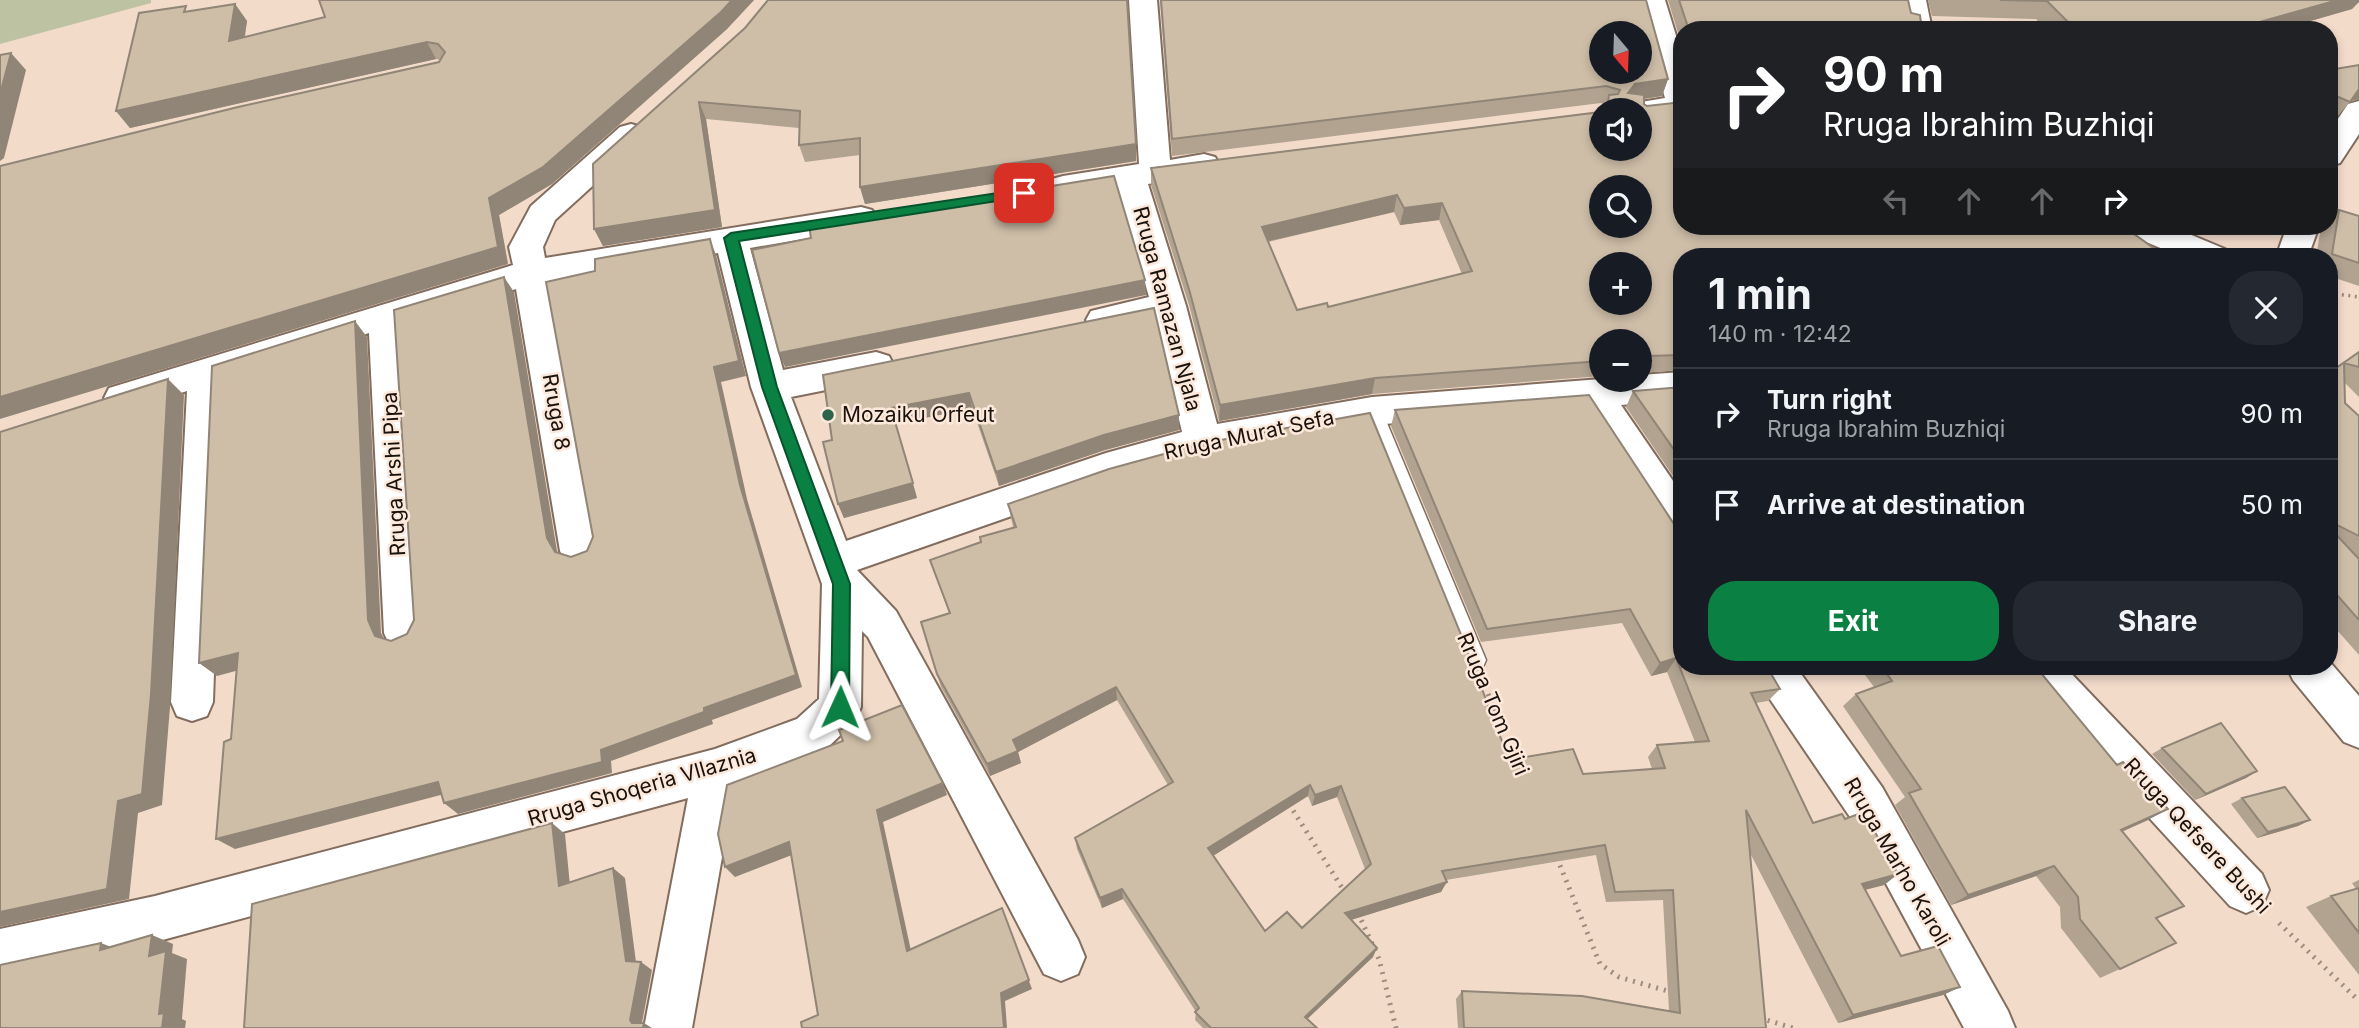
<!DOCTYPE html>
<html lang="en">
<head>
<meta charset="utf-8">
<style>
  :root { --surface:#171b24; --page:#242831; --text:#f1f3f6; --muted:#9ea1a6; --line:#363941; --accent:#0b8043 }
  body { margin:0; font-family:Inter,sans-serif; background:var(--page); color:var(--text); height:100vh; display:flex; flex-direction:column; font-size:26px; white-space:nowrap }
  * { box-sizing:border-box; margin:0 }
  p { font-size:23px; color:var(--muted) }
  .icon { flex:none; width:38px; height:38px; fill:none; stroke:currentColor; stroke-width:2; stroke-linecap:round; stroke-linejoin:round }
  .map { position:relative; flex:1; overflow:hidden }
  .panel { position:absolute; left:1673px; top:248px; width:665px; height:427px; display:flex; flex-direction:column; background:var(--surface); border-radius:28px; box-shadow:0 4px 10px #0003 }
  .panel>* { flex:none }
  .guide { position:absolute; left:1673px; top:21px; width:665px; height:214px; border-radius:28px; box-shadow:0 4px 10px #0003; background:#202124; color:#fff; overflow:hidden }
  .needle { width:46px; rotate:161deg }
  .buttons { position:absolute; left:1589px; top:21px; display:grid; gap:14px }
  .buttons a { display:grid; place-items:center; width:63px; height:63px; border-radius:50%; background:var(--surface); box-shadow:0 4px 10px #0003; font-size:35px }
  .pin { position:absolute; display:grid; place-items:center; width:60px; height:60px; color:#fff; margin:-30px; border-radius:14px; box-shadow:0 4px 10px #0006 }
  .me { position:absolute; width:77px; margin:-38px; rotate:1deg; stroke-linejoin:round; filter:drop-shadow(0 0 5px #0008) }
  .turn { display:flex; align-items:center; gap:24px; height:147px; padding:0 35px; font-size:32px }
  .turn .icon { width:91px; height:91px; stroke-width:2.5 }
  .turn b { display:block; font-size:49px; line-height:60px }
  .lanes { display:flex; align-items:center; height:66px; padding:0 35px; background:#0003; justify-content:center; gap:35px; direction:ltr }
  .lanes .off { opacity:.35 }
  .round { display:grid; place-items:center; flex:none; width:74px; height:74px; border-radius:28px; background:var(--page) }
  .head { display:flex; align-items:center; justify-content:space-between; height:119px; padding:0 35px }
  h1 { font-size:42px; font-weight:700; line-height:52px }
  .primary-button { display:flex; gap:14px; margin-top:auto; padding:14px 35px }
  .primary-button a { flex:1; height:80px; border-radius:28px; background:var(--accent); color:#fff; font-size:28px; font-weight:700; line-height:80px; text-align:center }
  .primary-button a+a { background:var(--page); color:var(--text) }
  ul { padding:0; list-style:none }
  li { display:flex; align-items:center; gap:21px; height:91px; padding:0 35px; border-top:2px solid var(--line) }
  li div { flex:1 }
  li b { display:block; font-size:26px }
  li em { font-style:normal }
  .map>svg:first-child { display:block }
  .green { fill:#bdc2a3 }
  .lines { fill:none; stroke-linecap:round; stroke-linejoin:round }
  .lane-casing { stroke:#826d5e; stroke-width:3 }
  .street-casing { stroke:#826d5e; stroke-width:4 }
  .path-far1 { stroke:#9d8b7f; stroke-width:3.5; stroke-dasharray:2 4.5; stroke-linecap:butt }
  .path { stroke:#9d8b7f; stroke-width:5; stroke-dasharray:2 6; stroke-linecap:butt }
  .lane { fill:#fff; fill-rule:evenodd }
  .street { fill:#fff; fill-rule:evenodd }
  .wall { fill:#b1a390; fill-rule:evenodd }
  .shaded-wall { fill:#908576 }
  .building { fill:#cebea8; stroke:#908576; stroke-width:2; fill-rule:evenodd }
  .route { fill:#0b8043; stroke:#07532c; stroke-width:2 }
  .poi-dot { fill:#2d644a; stroke:#fce9db; stroke-width:2.5 }
  .labels { text-anchor:middle; stroke-width:5; stroke-linejoin:round; paint-order:stroke }
  .street-label { font-size:21px; fill:#1a120c; stroke:#fce9db }
  .poi-label { font-size:21px; fill:#1a120c; stroke:#fce9db; text-anchor:start }
</style>
</head>
<body>
<div class="map">
<svg width="2359" height="1028" viewBox="0 0 2359 1028">
  <rect width="100%" height="100%" fill="#f3dbca"/>
  <path class="green" d="M0,0H151V3L0,44Z"/>
  <g class="lines">
    <g class="lane-casing">
      <path id="lane" d="M1372,403L1379,405L1382,411L1486,660L1483,667L1475,670L1467,667L1464,660L1362,411L1365,405Z"/>
    </g>
    <g class="street-casing">
      <path id="street" d="M1129,0H1157L1170,160L1204,154L1215,157L1220,165L1215,173L1148,184L1186,306L1217,424L1372,397L1601,379L1640,380V375L1682,372V400L1621,405L1682,494V542L1668,537L1584,408L1372,425L1203,456L1109,482L857,570L896,611L1078,940L1085,957L1078,974L1061,981L1044,974L868,637L862,631L861,707L855,721L827,748L735,783L692,1028H644L688,798L155,942L0,977V929L155,896L715,749L797,719L819,699L822,584L751,387L718,253L549,281L600,551L594,563L580,568L566,563L560,551L516,289L403,323L424,633L418,646L404,651L390,646L384,633L369,333L224,380L213,702L207,716L192,721L177,716L171,702L187,391L122,412L109,408L104,398L109,388L513,265L509,247L531,206L620,127L631,124L642,127L646,134L642,141L555,220L543,247L545,258L861,207L872,210L877,218L872,226L861,229L750,248L783,370L876,352L889,356L894,366L889,376L876,380L791,397L846,541L1106,453L1182,432L1156,322L1103,333L1091,329L1086,320L1091,311L1149,297L1118,189L1063,198L1052,195L1047,187L1052,179L1063,176L1139,164Z
        M1637,0H1665L1682,55V116L1640,121V110H1625L1629,104L1665,98Z
        M1898,0H1926L1932,30H1904Z
        M2359,101V134L2340,163L2329,166V132L2348,104Z
        M2123,226H2170L2225,249L2230,257H2182L2127,234Z
        M2287,226H2319L2308,257H2276Z
        M2329,661L2359,696V748L2344,742L2293,680L2287,667H2329Z
        M1751,667H1796L1882,787L2008,1011L2015,1028H1964L1850,817L1757,680Z
        M2017,667H2065L2262,874L2269,890L2262,906L2246,913L2230,906L2023,680Z"/>
    </g>
    <path class="path-far1" d="M2329,293L2359,297"/>
    <path class="path" d="M1488,694L1517,763
      M1289,804L1346,894
      M1557,858L1600,964L1619,977L1671,992
      M1358,913L1379,959L1396,1028
      M2279,923L2359,1001
      M1760,1018L1793,1028"/>
    <use href="#lane" class="lane"/>
    <use href="#street" class="street"/>
  </g>
  <path class="wall" d="M319,0H754L727,29L552,184L499,215L508,264L439,62L441,60L436,59L130,128L116,111L189,11L235,4L247,21L245,37L325,17Z
    M1160,0H1646L1668,79L1662,96L1644,99V104L1682,257V370L1640,373V341H1601V376L1372,394L1219,421L1189,305L1151,185V168L1640,110H1604L1606,105L1601,103L1172,156ZM1394,212L1400,225L1439,220L1462,274L1328,307L1297,310L1268,242Z
    M1668,0H1908L1911,13L1922,30H1682V46Z
    M1928,0H2359L2352,9L2279,30H2047L2036,19L1932,16Z
    M745,28L1136,161L865,204L860,187V155L805,162L799,145V128L706,119L722,227L603,246L594,229Z
    M2329,70L2359,99L2350,102L2335,119L2329,116Z
    M2339,210L2359,216V286L2329,276V257H2316L2321,227L2323,226H2329V219Z
    M1154,308L1179,430L1105,450L999,486L972,408L896,424L917,498L844,518L838,504L832,440Z
    M2359,352V397L2345,383V403L2359,416V655L2329,621V373Z
    M1682,387V489L1626,407L1633,391Z
    M1395,410L1674,524L1780,689L1768,701L1756,703L1813,823L1845,819L1898,874L1884,885L1865,890L1901,956L1960,987L1943,995L1838,1023L1749,851L1766,1028H1458L1456,999L1462,991L1669,1011L1663,900L1606,902L1596,855L1446,880L1441,892L1351,920L1373,957L1307,1019L1317,1028H1203L1195,1020L1196,1012L1123,899L1102,908L1077,849L1075,838L1168,785L1117,700L1018,752L1021,763L990,776L941,687L937,674L949,613L930,560L981,542L1013,527L1008,504L1507,754L1514,759L1583,774L1652,769L1648,757L1657,745L1695,742L1667,672L1651,676L1622,623L1481,642L1391,426ZM1308,796L1312,806L1337,797L1365,869L1302,928L1265,931L1213,856Z
    M1859,667H2036L2148,820L2122,832L2156,918L2120,969L2100,978L2061,928L2060,907L2036,876L1951,905L1895,805L1905,797L1843,706L1856,694L1874,687Z
    M2068,667H2095L2074,673Z
    M2162,748L2257,771L2246,778L2195,800L2152,754Z
    M2242,798L2310,820L2298,826L2257,838L2231,804Z
    M2359,880V975L2306,907L2331,896L2356,889L2352,883Z"/>
  <path class="shaded-wall" d="M732,0H754L727,29L552,184L499,215L508,264L0,419V397L489,198Z
    M2338,0H2359V2L2352,9L2279,30H2231Z
    M235,4L247,21L241,58L229,41Z
    M427,42L436,59L130,128L116,111Z
    M11,53L26,70L4,158L0,161V94Z
    M1668,79L1662,96L1629,101L1628,93L1635,84Z
    M2359,88V99L2350,101Z
    M699,102L706,119L722,227L603,246L594,229Z
    M1136,144V161L865,204L860,187Z
    M1397,195L1394,212L1260,243L1262,227Z
    M1442,203L1439,220L1400,225L1404,208Z
    M710,239L716,255L746,376L721,382L747,499L802,687L712,720L713,724L611,761L612,773L458,814L444,803L601,750L704,708L740,485L714,367Z
    M504,277L514,292L557,551L565,565L555,552L547,538Z
    M1145,280L1146,295L785,367L779,353Z
    M355,321L367,337L381,633L389,648L375,636L368,620Z
    M1375,378L1372,394L1219,421L1220,405Z
    M168,379L184,395L170,707L162,805L138,813L129,899L0,927V912Z
    M969,393L972,408L896,424L917,498L844,518L838,504L891,408Z
    M1179,415V430L1105,450L999,486L996,472L1104,435Z
    M238,653L254,666L217,676L199,663Z
    M1676,658L1667,672L1651,676L1660,663Z
    M2082,667H2095L2074,673Z
    M1116,687L1117,700L1018,752L1021,763L990,776L987,764L1013,740Z
    M2257,771L2246,778L2195,800L2206,794Z
    M438,782L452,792L235,849L216,839Z
    M943,783L947,795L883,822L913,960L907,951L877,810Z
    M1310,785L1308,796L1208,859V848Z
    M1341,786L1337,797L1312,806L1315,795Z
    M2168,809L2148,820L2102,840L2121,830Z
    M2310,820L2298,826L2257,838L2268,832Z
    M552,823L565,834L571,896L559,886Z
    M789,842L797,853L735,877L725,867Z
    M2054,866L2036,876L1951,905L1968,895Z
    M613,868L625,878L637,970L626,961Z
    M1898,874L1884,885L1848,894L1862,884Z
    M1447,882L1441,892L1341,923L1345,913Z
    M1122,889L1123,899L1102,908L1100,898Z
    M1002,908L1032,989L1005,1001L1007,1028H1004L1001,993Z
    M152,935L173,944L172,953L187,959L182,1019L186,1021L185,1028H162L149,956Z
    M101,943L124,952L100,950Z
    M1377,948L1373,957L1302,1024L1305,1017Z
    M641,962L652,970L641,1028L632,1023L630,1020Z
    M1960,987L1943,995L1838,1023L1853,1015Z
    M644,1023L652,1028H643Z"/>
  <path class="building" d="M319,0H732L721,12L543,167L489,198L498,247L0,397V166L238,107L439,62L445,52L438,44L427,42L116,111L139,13L186,6L184,12L235,4L229,41L325,17Z
    M768,0H1127L1136,144L860,187V138L799,145L800,111L699,102L715,210L594,229L593,164L745,28Z
    M1161,0H1646L1668,79L1635,84L1628,93L1644,95V104L1647,106L1682,102V226H2123L2166,257H1682V355L1647,356L1645,361H1640V341H1601V361L1375,378L1220,405L1189,289L1151,168L1601,112V149H1640V110H1607L1609,95L1618,94L1620,90L1606,86L1172,139ZM1601,33H1640V72H1601ZM1601,187H1640V226H1601ZM1397,195L1404,208L1442,203L1472,271L1328,307L1327,303L1297,310L1262,227ZM1601,264H1640V303H1601Z
    M1679,0H1908L1911,13L1920,15L1922,30H1689Z
    M2000,0H2338L2231,30H2076L2047,1Z
    M11,53L0,94V55Z
    M2359,65V89L2350,102L2329,93V70Z
    M1114,176L1145,280L779,353L752,250L811,238L809,225Z
    M2339,210L2359,216V263L2332,254Z
    M710,239L739,361L714,367L740,485L796,675L704,708V712L601,750L602,762L444,803L438,782L216,839L224,742L231,739L238,653L199,663L212,366L355,321L368,620L375,636L391,641L407,634L414,620L394,310L504,277L547,538L555,552L571,557L587,551L593,537L546,282L595,271V259Z
    M2175,253L2181,257H2168Z
    M1154,308L1179,415L1104,435L996,472L969,393L891,408L913,483L838,504L823,442L832,440L823,375Z
    M2359,352V367L2344,363L2345,403L2359,416V536L2329,521V373Z
    M168,379L151,694L142,794L118,801L107,889L0,912V432Z
    M1682,387V461L1633,391Z
    M1589,395L1674,524L1682,526V667H1767L1780,689L1751,693L1813,823L1842,814L1845,819L1864,812L1898,874L1862,884L1901,956L1938,946L1960,987L1853,1015L1746,810L1766,1028H1464L1462,991L1582,996L1680,1013L1673,890L1615,892L1605,845L1442,871L1447,882L1345,913L1377,948L1305,1017L1317,1028H1211L1195,1012L1199,1008L1122,889L1100,898L1075,838L1173,782L1116,687L1013,740L1018,751L987,764L937,674L921,622L950,613L930,560L981,542L980,537L1016,527L1008,504L1109,469L1204,443L1370,413L1460,632L1507,754L1513,753L1514,759L1573,749L1583,774L1665,768L1657,745L1709,741L1676,658L1660,663L1630,609L1487,629L1395,410ZM1310,785L1315,795L1341,786L1371,864L1302,928L1287,912L1265,931L1208,848Z
    M2329,527L2359,559V620L2338,596L2329,598Z
    M1882,667H2036L2117,765L2123,762L2168,809L2121,830L2184,906L2156,918L2176,943L2120,969L2080,919L2078,897L2054,866L1968,895L1909,793L1921,789L1856,694L1892,681Z
    M902,705L943,783L877,810L907,951L1002,908L1029,980L1001,993L1004,1028H802L801,1022L818,1015L789,842L725,867L718,834L727,785L843,741L839,730Z
    M2221,723L2257,771L2206,794L2162,748Z
    M2285,787L2310,820L2268,832L2242,798Z
    M552,823L559,886L613,868L626,961L641,962L630,1020L632,1023H644L643,1028H244L252,904Z
    M2359,888V933L2331,896Z
    M152,935L149,956L166,951L159,1014L164,1013L162,1028H0V965L101,943L100,950Z"/>
  <path class="route" d="M1024,189L1029,190V196L739,241L777,387L850,584L849,707L846,713L840,715L834,713L831,707L833,584L762,387L724,238L731,233Z"/>
  <circle class="poi-dot" cx="828" cy="415" r="7"/>
  <g class="labels">
    <g class="street-label">
      <text transform="translate(1167 309) rotate(75)" y="7">Rruga Ramazan Njala</text>
      <text transform="translate(556 412) rotate(80)" y="7">Rruga 8</text>
      <text transform="translate(1249 435) rotate(-12)" y="7">Rruga Murat Sefa</text>
      <text transform="translate(394 474) rotate(-93)" y="7">Rruga Arshi Pipa</text>
      <text transform="translate(1493 704) rotate(67)" y="7">Rruga Tom Gjiri</text>
      <text transform="translate(642 787) rotate(-16)" y="7">Rruga Shoqeria Vllaznia</text>
      <text transform="translate(2197 836) rotate(47)" y="7">Rruga Qefsere Bushi</text>
      <text transform="translate(1897 862) rotate(60)" y="7">Rruga Marho Karoli</text>
    </g>
    <g class="poi-label">
      <text x="842" y="422">Mozaiku Orfeut</text>
    </g>
  </g>
</svg>
<div class="buttons">
<a><svg class="needle" viewBox="-14 -14 28 28"><path d="M0-13l5 13h-10z" fill="#e53935"/><path d="M0 13l5-13h-10z" fill="#9ea1a6"/></svg></a>
<a><svg class="icon" aria-label="sound" viewBox="0 0 24 24"><path d="M4 9h4l5-4v14l-5-4H4zM17 9q2 3 0 6"/></svg></a>
<a><svg class="icon" aria-label="search" viewBox="0 0 24 24"><circle cx="10" cy="10" r="6"/><path d="M15 15l6 6"/></svg></a>
<a>+</a>
<a>−</a>
</div>
<div class="pin" style="left:1024px;top:193px;background:#d93025"><svg class="icon" aria-label="arrive" viewBox="0 0 24 24"><path d="M6 21V4h12l-3 4 3 4H6"/></svg></div>
<svg class="me" style="left:840px;top:707px" viewBox="-20 -20 40 40"><path d="M0-17L14 15 0 8-14 15z" fill="#0b8043" stroke="#fff" stroke-width="4"/></svg>
<div class="guide">
<div class="turn"><svg class="icon" aria-label="right" viewBox="0 0 24 24"><path d="M7 20v-9h11M14 6l5 5-5 5"/></svg><div><b>90 m</b>Rruga Ibrahim Buzhiqi</div></div>
<div class="lanes"><svg class="icon off" aria-label="left" viewBox="0 0 24 24"><path d="M17 20v-9H6M10 6l-5 5 5 5"/></svg><svg class="icon off" aria-label="ahead" viewBox="0 0 24 24"><path d="M12 20V5M6 11l6-6 6 6"/></svg><svg class="icon off" aria-label="ahead" viewBox="0 0 24 24"><path d="M12 20V5M6 11l6-6 6 6"/></svg><svg class="icon" aria-label="right" viewBox="0 0 24 24"><path d="M7 20v-9h11M14 6l5 5-5 5"/></svg></div>
</div>
<section class="panel">
<div class="head"><div><h1>1 min</h1><p>140 m · 12:42</p></div><a class="round"><svg class="icon" aria-label="close" viewBox="0 0 24 24"><path d="M6 6l12 12M18 6L6 18"/></svg></a></div>
<ul>
<li><svg class="icon" aria-label="right" viewBox="0 0 24 24"><path d="M7 20v-9h11M14 6l5 5-5 5"/></svg><div><b>Turn right</b><p>Rruga Ibrahim Buzhiqi</p></div><em>90 m</em></li>
<li><svg class="icon" aria-label="arrive" viewBox="0 0 24 24"><path d="M6 21V4h12l-3 4 3 4H6"/></svg><div><b>Arrive at destination</b></div><em>50 m</em></li>
</ul>
<div class="primary-button"><a>Exit</a><a>Share</a></div>
</section>
</div>
</body>
</html>
